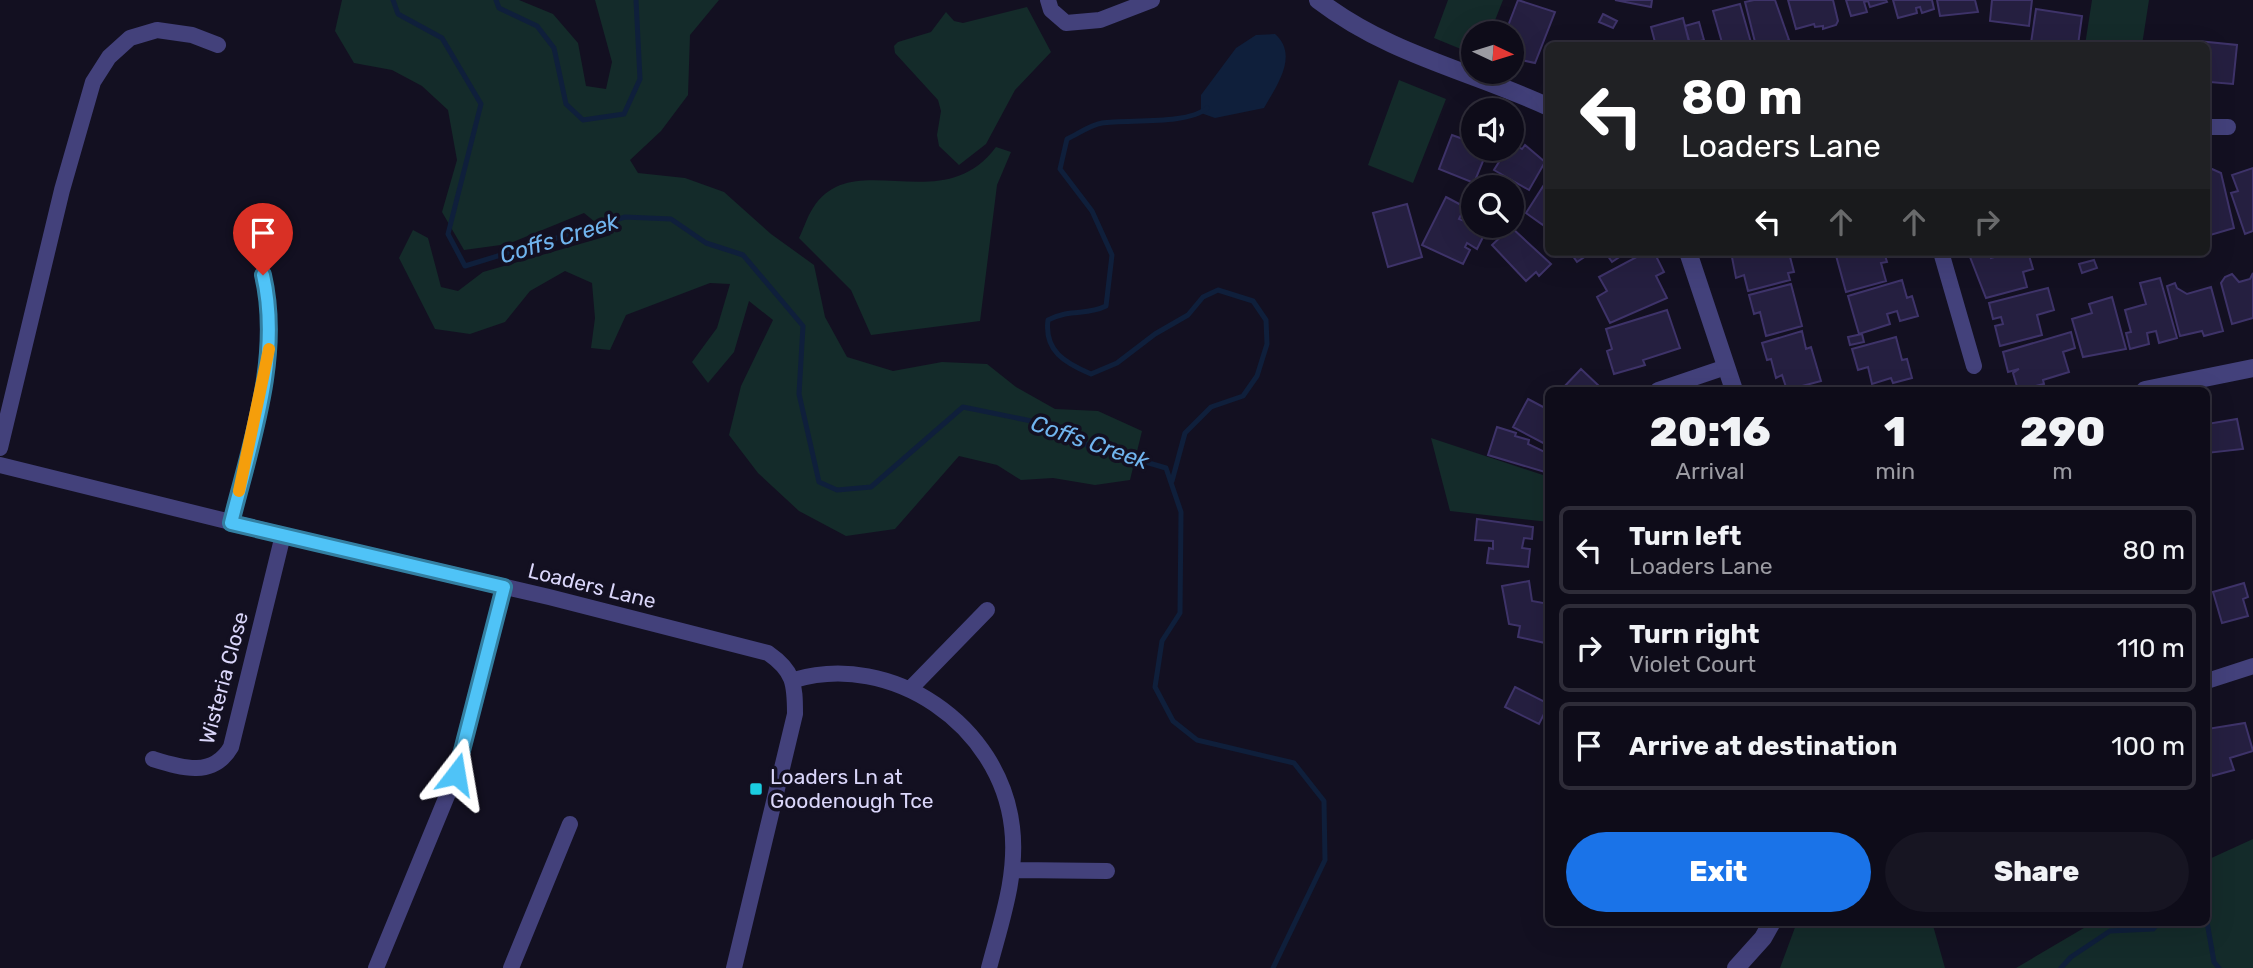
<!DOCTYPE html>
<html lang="en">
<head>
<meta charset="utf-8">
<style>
  :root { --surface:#0e0c19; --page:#171522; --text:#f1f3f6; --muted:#9b9ba2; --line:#2e2c38; --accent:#1a73e8 }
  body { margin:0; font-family:Rubik,sans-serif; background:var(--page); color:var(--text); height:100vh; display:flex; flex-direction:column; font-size:26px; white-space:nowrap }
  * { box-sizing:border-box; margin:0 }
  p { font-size:23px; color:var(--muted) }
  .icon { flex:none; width:38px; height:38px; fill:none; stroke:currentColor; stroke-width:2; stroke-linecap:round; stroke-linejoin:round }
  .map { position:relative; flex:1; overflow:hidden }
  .drawer { position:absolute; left:1545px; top:387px; width:665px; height:539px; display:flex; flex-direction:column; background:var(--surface); border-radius:10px; box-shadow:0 7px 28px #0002,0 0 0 2px var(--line) }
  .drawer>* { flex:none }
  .top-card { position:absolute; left:1545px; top:42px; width:665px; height:214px; border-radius:10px; box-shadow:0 7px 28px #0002,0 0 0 2px var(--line); background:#202124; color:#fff; overflow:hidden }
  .needle { width:46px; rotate:94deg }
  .buttons { position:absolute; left:1461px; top:21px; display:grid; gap:14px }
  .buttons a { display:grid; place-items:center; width:63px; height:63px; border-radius:50%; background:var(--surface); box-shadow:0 7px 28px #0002,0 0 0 2px var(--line); font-size:35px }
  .pin { position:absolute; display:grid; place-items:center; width:60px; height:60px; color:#fff; margin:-72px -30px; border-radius:50% 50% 50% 0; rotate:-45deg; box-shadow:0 0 7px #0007 }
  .pin .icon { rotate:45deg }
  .me { position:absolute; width:77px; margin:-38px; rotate:14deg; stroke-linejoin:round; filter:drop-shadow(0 0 5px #0008) }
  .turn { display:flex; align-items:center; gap:24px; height:147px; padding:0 21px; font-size:32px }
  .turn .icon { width:91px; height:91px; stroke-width:2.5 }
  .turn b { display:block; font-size:49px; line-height:60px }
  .lanes { display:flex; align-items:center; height:66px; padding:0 21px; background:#0003; justify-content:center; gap:35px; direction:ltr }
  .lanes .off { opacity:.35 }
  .eta { display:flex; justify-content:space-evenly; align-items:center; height:119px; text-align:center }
  .eta b { font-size:42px; font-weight:800; line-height:49px }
  .cta { display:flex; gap:14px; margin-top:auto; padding:14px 21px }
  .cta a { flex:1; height:80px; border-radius:42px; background:var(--accent); color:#fff; font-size:28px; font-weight:800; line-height:80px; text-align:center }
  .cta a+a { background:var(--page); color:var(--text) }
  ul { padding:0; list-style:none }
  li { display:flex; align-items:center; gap:21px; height:88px; margin:0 14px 10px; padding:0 7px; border:4px solid var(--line); border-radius:10px }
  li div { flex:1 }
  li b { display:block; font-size:26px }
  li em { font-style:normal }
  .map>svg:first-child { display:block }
  .green { fill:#142b2a }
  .water { fill:#0f1f3b }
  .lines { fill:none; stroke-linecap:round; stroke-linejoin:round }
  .stream { stroke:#0f1f3b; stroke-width:5 }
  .building { fill:#251f40; stroke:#3e3369; stroke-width:2 }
  .minor { stroke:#43417b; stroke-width:16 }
  .tertiary { stroke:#43417b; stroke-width:18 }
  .route-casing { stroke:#337fa1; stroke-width:18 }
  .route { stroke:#4fc3f7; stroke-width:12 }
  .slow { stroke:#f59e0b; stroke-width:12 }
  .poi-dot { fill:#1bcde1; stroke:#131021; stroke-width:2.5 }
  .labels { text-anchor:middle; stroke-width:7; stroke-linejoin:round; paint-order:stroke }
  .street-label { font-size:21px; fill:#dad6fa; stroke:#131021 }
  .poi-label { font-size:21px; fill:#dad6fa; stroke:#131021; text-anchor:start }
  .water-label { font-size:23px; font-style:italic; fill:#70b4ee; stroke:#131021 }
</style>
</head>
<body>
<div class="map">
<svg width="2253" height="968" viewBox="0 0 2253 968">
  <rect width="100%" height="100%" fill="#131021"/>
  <path class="green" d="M342,0H519L553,14L578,43L586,86L606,89L612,62L595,0H719L690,35L688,95L661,131L630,160L638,173L685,178L724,192L771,234L814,265L825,317L847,357L893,371L942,362L987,364L1016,387L1055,409L1098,411L1142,431L1130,480L1095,485L1053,478L1021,480L997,465L959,456L895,529L846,536L799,511L758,473L729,435L741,386L773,320L749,301L734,352L708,383L692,362L717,328L730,284L710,283L626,315L610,350L591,348L595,318L592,283L565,271L530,291L505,322L470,334L435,329L399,258L413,230L428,238L441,287L458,291L483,272L611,235L584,213L508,244L464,250L442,212L457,160L448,110L422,86L392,70L354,63L335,31Z
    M1448,0H1503L1490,33H1474L1473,54L1434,38Z
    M2092,0H2149L2142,45H2085Z
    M1027,7L1051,52L1015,90L986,144L959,165L939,146L937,135L941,111L938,100L895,53L894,46L898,42L931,32L946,12L954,21L963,23Z
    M1399,80L1446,99L1413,183L1368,165Z
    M996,147L1011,152L997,185L980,321L871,335L851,290L799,238C804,228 807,217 813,208C853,145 942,220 996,147Z
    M1431,438L1549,477V522L1450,511Z
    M2253,839V968H2016L2094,922H2207V860Z
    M1797,922H1932L1945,968H1780Z"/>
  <path class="water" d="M1275,34C1299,55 1277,85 1264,108L1215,118L1201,113V95L1236,48L1256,35Z"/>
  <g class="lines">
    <path class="stream" d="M393,0L398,14L442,38L481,104L448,234L465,266L625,217L671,219L706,243L743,255L803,326L799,394L819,482L837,490L871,487L963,407L1051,425L1070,440L1166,468L1181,512L1180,613L1162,641L1155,687L1173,721L1197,740L1294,763L1324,801L1325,860L1273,968
      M496,0L499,8L537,26L554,48L566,104L583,120L624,114L640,79L636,0
      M1172,481L1185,433L1211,407L1243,396L1257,376L1267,344L1266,320L1253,301L1218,290L1203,297L1188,315L1155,334L1117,363L1091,374C1065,363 1044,351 1048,320C1072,308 1086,316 1106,306L1112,255L1092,211L1060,169L1067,139C1078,134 1090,125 1102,123C1128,119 1188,125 1207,108
      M2207,922L2214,962L2219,968
      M2061,968L2071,957L2110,931L2153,929L2159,922"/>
  </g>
  <path class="building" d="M1518,0L1555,12L1535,63L1512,58V33H1501L1502,30L1506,31Z
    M1615,0H1652L1651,7Z
    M1754,0H1775L1789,40L1776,46H1756L1745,2Z
    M1788,0H1833L1838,21L1836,25L1823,29V26L1815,27L1814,24L1796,29Z
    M1846,0H1886L1887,2L1870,7L1868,1L1864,2L1867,12L1851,16Z
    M1893,0H1932L1934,9L1922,13L1920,7L1916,8L1917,13L1898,18Z
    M1937,0H1975L1978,12L1940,16Z
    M1992,0H2032L2029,26L1990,21Z
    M1740,4L1752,46H1723L1713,11Z
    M2036,9L2082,16L2078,45L2031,43Z
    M1603,14L1617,21L1613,28L1599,22Z
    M1683,18L1690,46H1656L1651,27Z
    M1699,22L1704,40L1690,44L1685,26Z
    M2198,41L2237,45L2233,84L2210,82L2207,90V46H2198Z
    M1452,135L1474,143V149H1488L1474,183L1439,169Z
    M1512,143L1522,149L1525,145L1545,162L1529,190L1494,170L1507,149H1512Z
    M2253,168V231L2245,234L2231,193L2238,191L2232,175Z
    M2212,169L2221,173L2234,228L2207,236V170Z
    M1549,177V223L1546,221L1543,225L1526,213Z
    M1446,197L1465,207L1459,219L1487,229L1477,249L1467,243L1465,247L1470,250L1463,264L1422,245Z
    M1407,204L1422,257L1388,267L1373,213Z
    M1511,227L1551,264L1539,276L1536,272L1526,281L1492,245Z
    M1570,252H1592L1577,262Z
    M1605,252H1627L1612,262Z
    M1646,252H1654L1664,272L1656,276L1667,298L1610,323L1597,297L1607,291L1599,277Z
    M1731,252H1751L1752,255L1764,252L1789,253L1794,272L1788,273L1790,280L1748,291L1744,275L1736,278Z
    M1835,252H1884L1887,262L1881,263L1886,281L1846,292Z
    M1990,252L1991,258L2013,252H2028L2033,269L2023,272L2027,287L1986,298L1970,257Z
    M2094,260L2097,268L2082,273L2079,264Z
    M2253,273V318L2232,324L2221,283L2225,277L2232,274L2239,282L2250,279Z
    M2160,278L2177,338L2159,343L2156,331L2147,333L2149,344L2130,349L2126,333L2131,332L2125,310L2146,304L2140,283Z
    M1902,280L1907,298L1912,296L1918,316L1900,321L1897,311L1887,314L1890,324L1859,334L1848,296Z
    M2175,283L2177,288L2187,294L2211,287L2223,331L2204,336L2202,331L2180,336L2167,286Z
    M1791,284L1802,326L1766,336L1760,312L1754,314L1749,295Z
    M2048,288L2054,310L2037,315L2042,335L2000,346L1995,326L2003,324L2001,317L1993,319L1989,303Z
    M2112,297L2126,349L2083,357L2072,319L2092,313L2089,304Z
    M1667,310L1680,348L1643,360L1645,365L1614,374L1607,351L1612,349L1606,329Z
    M1802,331L1806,349L1811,347L1821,381L1787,390L1782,375L1776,378L1771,359L1767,360L1762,343Z
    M2071,332L2075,348L2063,352L2069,372L2043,380L2044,384L2018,390L2013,373L2019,369L2008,372L2003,352Z
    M1862,334L1864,342L1850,345L1848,337Z
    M1896,337L1902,360L1907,359L1912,378L1893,383L1891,378L1872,384L1868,367L1858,370L1852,349Z
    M1581,369L1599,386L1595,390H1561Z
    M1528,399L1549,410L1546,417L1549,418V446L1513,427Z
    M2237,419L2243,449L2207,453V424Z
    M1497,427L1516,433L1515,436L1529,440L1528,444L1549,454L1545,472L1488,455Z
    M1477,519L1533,527L1532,539L1524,538L1522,548L1530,549L1528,567L1487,563L1489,548L1493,549V541L1475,540Z
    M1529,581L1532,601L1549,604V634L1545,643L1518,637L1520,626L1509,624L1502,586Z
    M2244,583L2248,597L2243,599L2248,616L2222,623L2213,592Z
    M1515,687L1549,704L1539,724L1505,707Z
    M2245,723L2253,751L2230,758L2234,770L2212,776L2207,757V729Z"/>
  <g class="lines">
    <path class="minor" d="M1048,0L1051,10L1066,23L1100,20L1152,0
      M2207,127H2228
      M1941,252L1974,366
      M1658,390L1726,367
      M0,448L62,190L93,82L109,57L130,38L157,30L192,35L218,45
      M0,465L283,535L549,597L768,653C794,671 795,684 795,714L734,968
      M231,523C251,443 282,357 263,275
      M794,680C892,651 1000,725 1012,827C1018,875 1001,922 989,968
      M2207,681L2253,666
      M911,688L987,610
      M153,759C182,768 213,778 231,747L283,535
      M1013,870L1107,871
      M376,968L456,774L504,587
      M511,968L570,824"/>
    <path class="tertiary" d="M1318,0C1390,55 1469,70 1549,107
      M1688,252L1734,390
      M2145,390L2253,368
      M1736,968L1763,938L1772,922"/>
  </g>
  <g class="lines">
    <g class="route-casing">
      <path id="route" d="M263,275C282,356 251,443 231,523L504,587L456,774"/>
    </g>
    <use href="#route" class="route"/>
    <path class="slow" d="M239,491L269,349"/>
  </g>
  <rect class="poi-dot" x="749" y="782" width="14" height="14" rx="3.5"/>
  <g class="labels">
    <g class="street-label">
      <text transform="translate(592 586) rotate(14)" y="7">Loaders Lane</text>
      <text transform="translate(224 678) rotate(-75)" y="7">Wisteria Close</text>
    </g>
    <g class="poi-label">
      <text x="770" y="784">Loaders Ln at<tspan x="770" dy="24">Goodenough Tce</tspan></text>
    </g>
    <g class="water-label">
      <text transform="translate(559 238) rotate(-17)" y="8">Coffs Creek</text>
      <text transform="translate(1090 442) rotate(19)" y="8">Coffs Creek</text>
    </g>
  </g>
</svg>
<div class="buttons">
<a><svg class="needle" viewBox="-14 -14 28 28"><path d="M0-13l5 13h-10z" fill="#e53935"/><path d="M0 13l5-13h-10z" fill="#9b9ba2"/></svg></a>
<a><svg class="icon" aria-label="sound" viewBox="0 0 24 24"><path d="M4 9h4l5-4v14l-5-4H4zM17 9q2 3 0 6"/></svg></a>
<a><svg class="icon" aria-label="search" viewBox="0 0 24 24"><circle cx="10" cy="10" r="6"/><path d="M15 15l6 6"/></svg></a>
</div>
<div class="pin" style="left:263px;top:275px;background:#d93025"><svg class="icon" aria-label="arrive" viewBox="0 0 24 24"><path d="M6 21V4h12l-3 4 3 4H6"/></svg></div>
<svg class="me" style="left:456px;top:774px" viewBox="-20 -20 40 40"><path d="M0-17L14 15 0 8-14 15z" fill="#4fc3f7" stroke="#fff" stroke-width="4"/></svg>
<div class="top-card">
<div class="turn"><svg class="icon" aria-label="left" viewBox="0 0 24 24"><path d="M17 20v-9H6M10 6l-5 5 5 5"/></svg><div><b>80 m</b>Loaders Lane</div></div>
<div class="lanes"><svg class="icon" aria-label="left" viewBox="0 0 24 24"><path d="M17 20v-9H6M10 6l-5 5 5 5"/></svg><svg class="icon off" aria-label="ahead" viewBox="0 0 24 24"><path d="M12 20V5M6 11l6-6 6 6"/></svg><svg class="icon off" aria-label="ahead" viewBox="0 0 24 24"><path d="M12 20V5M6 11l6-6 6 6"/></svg><svg class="icon off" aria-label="right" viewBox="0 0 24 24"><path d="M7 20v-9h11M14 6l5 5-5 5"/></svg></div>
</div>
<section class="drawer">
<div class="eta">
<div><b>20:16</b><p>Arrival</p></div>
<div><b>1</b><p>min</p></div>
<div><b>290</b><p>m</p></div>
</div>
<ul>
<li><svg class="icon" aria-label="left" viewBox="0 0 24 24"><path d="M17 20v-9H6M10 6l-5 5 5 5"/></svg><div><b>Turn left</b><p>Loaders Lane</p></div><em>80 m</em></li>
<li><svg class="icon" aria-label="right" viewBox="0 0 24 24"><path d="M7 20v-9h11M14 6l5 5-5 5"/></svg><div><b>Turn right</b><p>Violet Court</p></div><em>110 m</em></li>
<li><svg class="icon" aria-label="arrive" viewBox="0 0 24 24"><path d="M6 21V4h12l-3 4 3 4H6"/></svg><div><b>Arrive at destination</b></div><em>100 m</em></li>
</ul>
<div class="cta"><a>Exit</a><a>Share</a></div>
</section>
</div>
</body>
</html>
